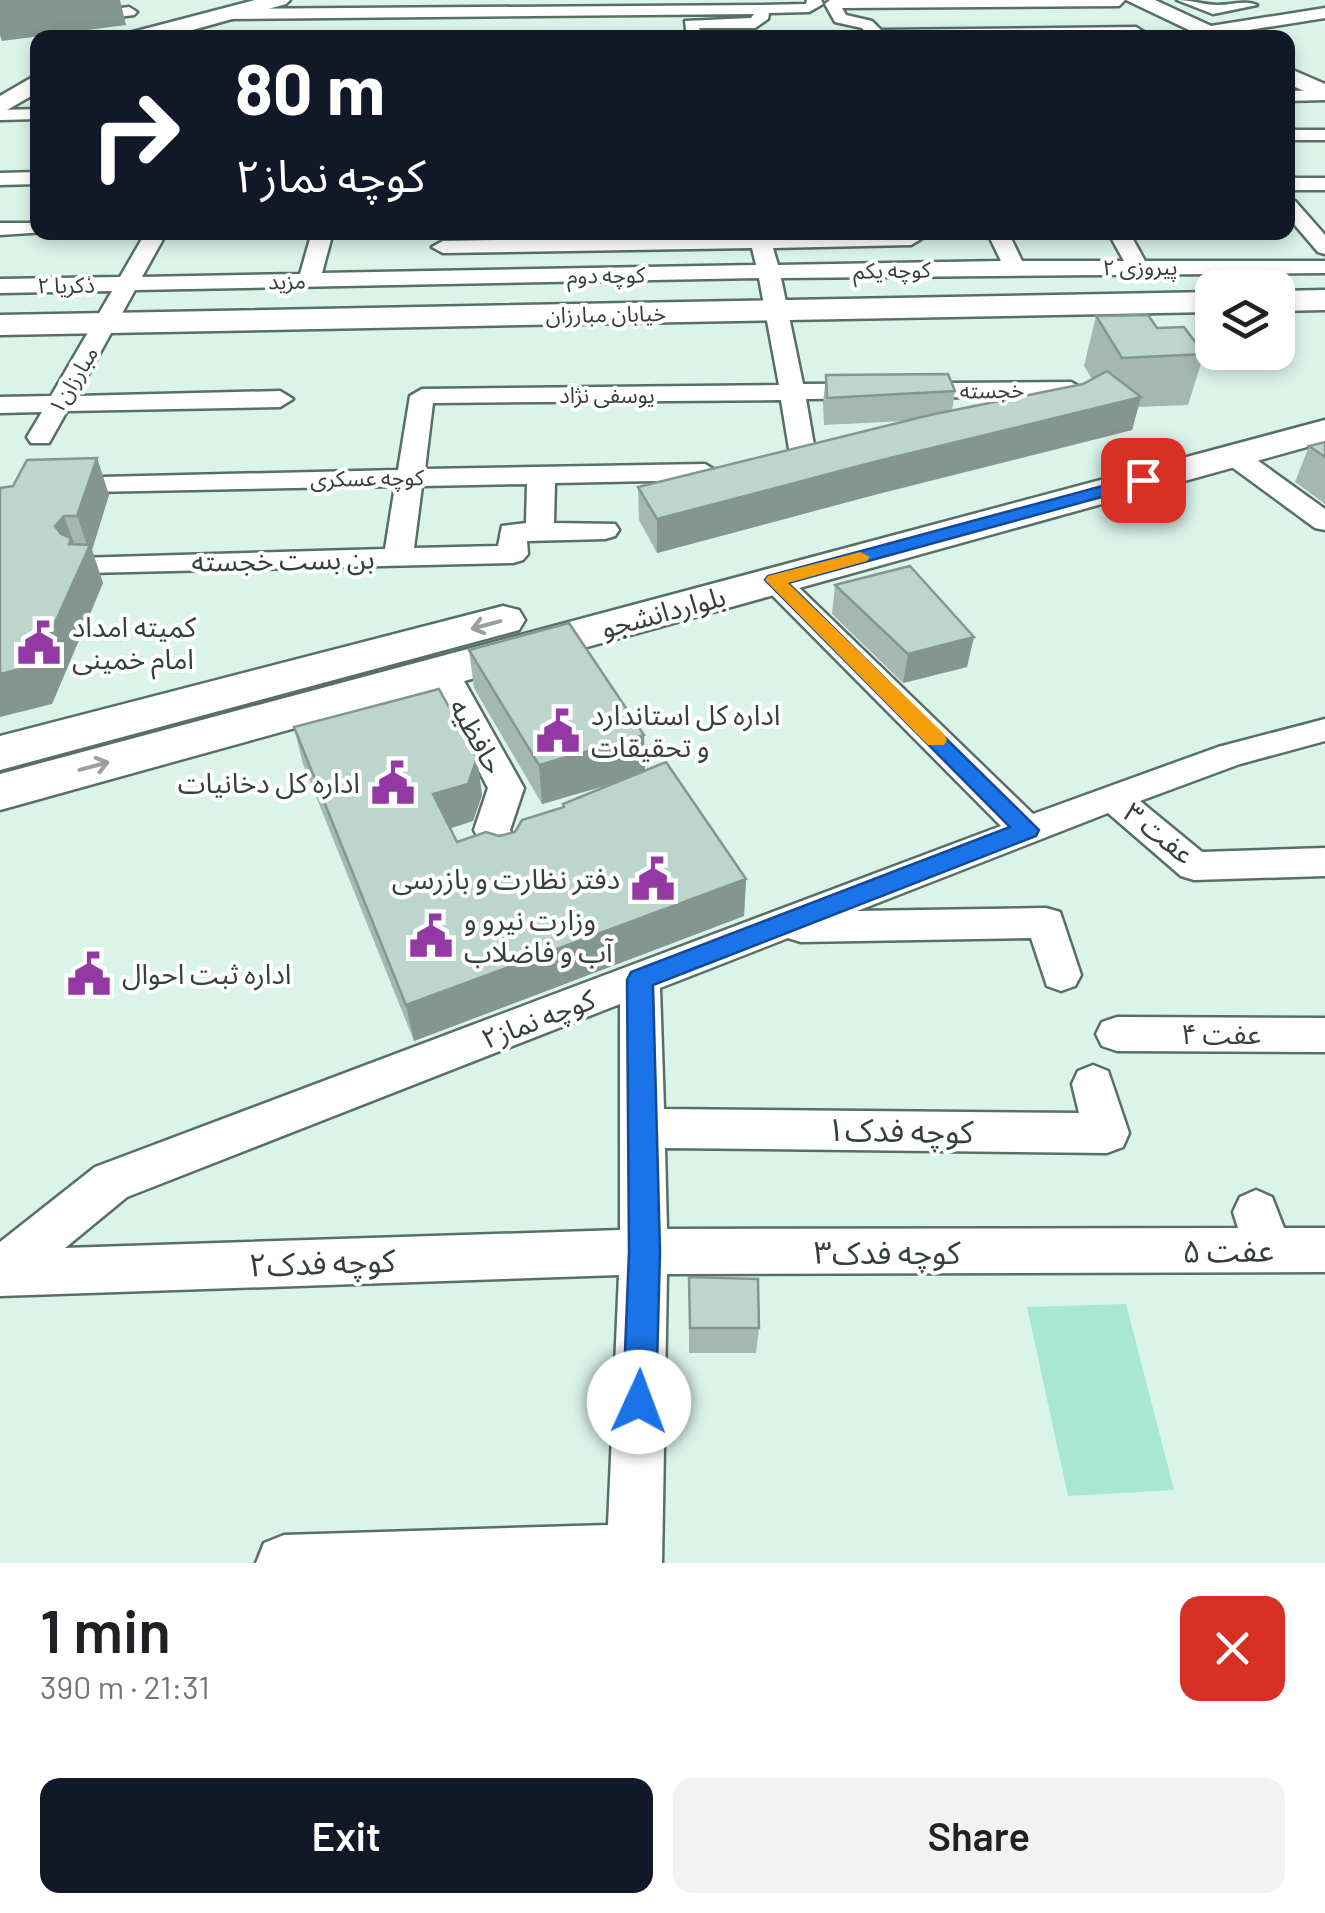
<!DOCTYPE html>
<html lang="en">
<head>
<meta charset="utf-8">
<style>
  :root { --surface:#fff; --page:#f2f2f2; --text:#202124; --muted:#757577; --accent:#111827 }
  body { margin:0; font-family:Barlow,"Noto Sans Arabic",sans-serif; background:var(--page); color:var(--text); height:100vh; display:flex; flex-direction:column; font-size:38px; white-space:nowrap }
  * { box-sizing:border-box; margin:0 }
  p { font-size:32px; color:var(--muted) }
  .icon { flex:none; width:55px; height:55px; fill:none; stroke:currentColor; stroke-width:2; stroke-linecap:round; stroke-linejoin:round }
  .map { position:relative; height:1563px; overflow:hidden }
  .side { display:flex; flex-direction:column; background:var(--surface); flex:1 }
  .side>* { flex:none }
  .guide { position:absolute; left:30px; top:30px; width:1265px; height:210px; border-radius:20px; box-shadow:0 5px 15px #0003; background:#111827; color:#fff; overflow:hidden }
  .fabs { position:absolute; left:1195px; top:270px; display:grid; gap:20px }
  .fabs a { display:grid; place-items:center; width:100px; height:100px; border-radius:20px; background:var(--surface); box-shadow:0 5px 15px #0003; font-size:50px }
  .pin { position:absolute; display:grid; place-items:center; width:85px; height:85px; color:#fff; margin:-42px; border-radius:20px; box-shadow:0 5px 15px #0006 }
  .me { position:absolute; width:110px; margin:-55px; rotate:2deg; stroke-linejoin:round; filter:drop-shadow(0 0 8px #0008) }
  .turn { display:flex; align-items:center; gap:35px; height:210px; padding:0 40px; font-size:45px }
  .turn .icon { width:130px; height:130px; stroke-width:2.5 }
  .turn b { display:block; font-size:70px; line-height:85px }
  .round { display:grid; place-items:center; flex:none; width:105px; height:105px; border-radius:20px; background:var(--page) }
  .overview { display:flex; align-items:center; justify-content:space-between; height:170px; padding:0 40px }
  h1 { font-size:60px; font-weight:600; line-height:75px }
  .cta { display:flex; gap:20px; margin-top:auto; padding:20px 40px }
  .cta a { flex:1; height:115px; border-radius:20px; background:var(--accent); color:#fff; font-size:40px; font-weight:600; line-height:115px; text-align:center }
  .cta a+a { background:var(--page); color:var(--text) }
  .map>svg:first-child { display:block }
  .green { fill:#a8e8d2 }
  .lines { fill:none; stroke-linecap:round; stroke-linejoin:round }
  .street-casing { stroke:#586f66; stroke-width:5 }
  .secondary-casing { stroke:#586f66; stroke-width:5 }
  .street { fill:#fff; fill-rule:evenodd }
  .secondary { fill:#fff; fill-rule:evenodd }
  .wall { fill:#a2b8b0 }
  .shaded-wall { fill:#849690 }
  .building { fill:#bcd6cd; stroke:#849690; stroke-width:2.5 }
  .oneway { stroke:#9aa09e }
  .route { fill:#1a73e8; stroke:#114b97; stroke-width:2.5 }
  .slow { fill:#f59e0b }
  .labels { text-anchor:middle; stroke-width:8; stroke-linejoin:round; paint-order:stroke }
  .far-street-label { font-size:22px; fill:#35403c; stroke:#fff }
  .street-label { font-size:28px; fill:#35403c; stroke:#fff }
  .poi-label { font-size:28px; fill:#35403c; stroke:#fff; text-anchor:start }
  .near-street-label { font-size:32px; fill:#35403c; stroke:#fff }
</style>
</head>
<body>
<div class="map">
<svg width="1325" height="1563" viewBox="0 0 1325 1563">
  <rect width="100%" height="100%" fill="#daf4ea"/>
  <path class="green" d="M1126,1304L1174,1490L1068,1496L1027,1307Z"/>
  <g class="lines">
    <g class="street-casing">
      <path id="street" d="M807,0H821L823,4L809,12L769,13L768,19L755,28H699L703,38H687L685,21L751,18L754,14L225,19L217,14L225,9L760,5L806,4Z
        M830,0H1125L1119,6L842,8L846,15L872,21L881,30L1136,27L1144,32L1136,37L871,38L862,28L835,22L825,4Z
        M1177,0C1191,0 1204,5 1218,5C1232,5 1245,0 1257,5L1213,14Z
        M129,7L137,12L134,15L0,33V23Z
        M1325,8V18L1211,36L1203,31L1211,26Z
        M1325,90V100L1288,101V91Z
        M38,109V119L0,120V110Z
        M1288,130H1325V140H1288Z
        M38,172V184L0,185V173Z
        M1288,178H1325V190H1288Z
        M1288,199L1295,201L1325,235V254L1318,252L1288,217Z
        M0,223H38V232H46L0,235Z
        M146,232H167L142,277L300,274L312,232H333L322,273L756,265L752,248L443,253L432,247L443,241L749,235V232L911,233L921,239L911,245L773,248L778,265L1001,261L987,232H1008L1022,261H1124L1108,232H1129L1145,261H1325V273L781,278L803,384L1071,382L1083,389L1071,396L806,399L815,451L834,447L847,455L843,461L804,469L791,461L781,400L433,403L425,469L705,464L718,472L705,480L555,483L554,523L615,524L619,530L615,536L605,539L527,541L528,554L523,560L513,563L88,573L78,570L73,564L78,558L385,549L395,486L39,493L24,522L0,524V508H4L19,479L398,470L410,396L422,389L779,385L759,278L135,290L76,396L280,391L293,399L280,407L67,411L49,443H31L27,437L42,412L0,413V397L51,396L112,291L0,293V279L120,277ZM527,484L526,523L502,526L498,546L414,548L422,486Z
        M1234,448L1243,450L1325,509V530L1315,528L1225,462L1221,456Z
        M775,572L786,575L1033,814L1218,747L1325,719V741L1240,764L1140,801L1202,852L1325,848V876L1194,880L1181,876L1108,813L857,911L1046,908L1060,912L1081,975L1075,986L1061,991L1047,986L1031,938L801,942L788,938L660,988L664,1109L1079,1113L1072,1084L1078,1071L1093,1065L1108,1071L1129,1133L1123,1147L1107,1153L665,1148L667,1229L1238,1228L1233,1212L1240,1197L1256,1190L1272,1197L1284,1228H1325V1272L667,1274L662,1563H256L264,1543L284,1535L608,1525L619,1275L0,1296V1242L95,1167L1001,826L764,587L760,581L764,575ZM620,1004V1230L65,1248L127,1197Z
        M443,662L454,665L459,672L524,788L510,830L523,856L518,866L505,870L492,866L474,830L488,788L427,672L432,665Z
        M1117,1017L1325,1018V1052L1117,1051L1102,1046L1096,1034L1102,1022Z"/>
    </g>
    <g class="secondary-casing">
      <path id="secondary" d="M255,0H290L286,4L164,38H126L129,33Z
        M1126,0H1155L1237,38H1206Z
        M1288,68L1325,84V100L1288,84Z
        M38,74V92L0,114V96Z
        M1325,290V310L1278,311V291Z
        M1212,292V312L0,335V315Z
        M1325,420V442L0,810V774Z
        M503,606L519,610L525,620L519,630L0,770V736Z"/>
    </g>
    <use href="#street" class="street"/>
    <use href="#secondary" class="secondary"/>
  </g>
  <path class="wall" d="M1096,316L1157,328L1204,354L1188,405L1138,407L1132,430L874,495L657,553L639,520L638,487L905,421L824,425L823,403L826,375L955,391L952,411L1083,384L1092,379L1084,366Z
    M1325,442V504L1295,482L1309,446Z
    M97,458L109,495L92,550L103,583L52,704L13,486Z
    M835,585L967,667L903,683L832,614Z
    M469,650L644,735L645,770L746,879L744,916L414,1041L303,764L294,727L477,758L482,795L473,821L450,828L457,842L499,836L515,832L563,807V804L612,784L542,804L474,688Z
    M689,1277L759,1328L756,1353H689Z"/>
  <path class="shaded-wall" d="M0,0H120L126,25L2,41L0,35Z
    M1141,397L1132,430L874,495L657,553V519L878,461Z
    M97,458L109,495L92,550L103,583L52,704L0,717V674L55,526L64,516L78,554L88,548L77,516Z
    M974,637L967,667L903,683L908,654Z
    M644,735L645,774L542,804L539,765Z
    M477,758L482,795L473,821L439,832L433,794Z
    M746,879L744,916L414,1041L406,1005Z"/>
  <path class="building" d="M1148,315L1157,328L1184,327L1204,354L1122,358L1096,316Z
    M1107,371L1141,397L878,461L657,519L638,487L930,415L1083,384Z
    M948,374L955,391L827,398L826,375Z
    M1325,442V457L1309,446Z
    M97,458L77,516H64L55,526L61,534L71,538L69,544L90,545L36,665L0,674V488L13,486L27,460Z
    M910,566L974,637L908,654L835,585Z
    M569,623L644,735L539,765L469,650Z
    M439,689L477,758L468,784L433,794L457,842L486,832L499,836L515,832L522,820L564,807L563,804L666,762L746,879L406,1005L294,727Z
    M689,1277L758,1279L759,1328H690Z"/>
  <defs><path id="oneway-shaft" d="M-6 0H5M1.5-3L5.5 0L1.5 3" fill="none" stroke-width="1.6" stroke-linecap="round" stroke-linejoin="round" transform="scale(2.5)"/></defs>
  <g class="oneway">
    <use href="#oneway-shaft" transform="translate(486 625) rotate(165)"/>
    <use href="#oneway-shaft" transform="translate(94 766) rotate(-15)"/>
  </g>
  <path class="route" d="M1143,475L1149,477V484L788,583L1039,830L1036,836L653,985L660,1252L656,1402L651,1414L639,1419L628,1414L623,1402L629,1252L627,980L631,972L1010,827L765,580L768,576Z"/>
  <path class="slow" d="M860,552L870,557L867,561L788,583L944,734L947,740L944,745H928L765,580L768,576Z"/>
  <defs>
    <g id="civic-bare" transform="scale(3.45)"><path d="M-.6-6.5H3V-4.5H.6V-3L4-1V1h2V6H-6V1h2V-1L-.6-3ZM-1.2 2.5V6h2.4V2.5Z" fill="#9439a4" stroke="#fff" stroke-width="2.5" paint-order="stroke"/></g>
  </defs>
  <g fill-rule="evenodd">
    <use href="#civic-bare" x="39" y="643"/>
    <use href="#civic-bare" x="558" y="731"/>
    <use href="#civic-bare" x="393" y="783"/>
    <use href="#civic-bare" x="653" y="879"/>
    <use href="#civic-bare" x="431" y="936"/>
    <use href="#civic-bare" x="89" y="974"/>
  </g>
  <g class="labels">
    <g class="far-street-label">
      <text x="1140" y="275">پیروزی ۲</text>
      <text transform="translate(892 270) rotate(-1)" y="8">کوچه یکم</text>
      <text transform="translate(606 275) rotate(-1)" y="8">کوچه دوم</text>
      <text transform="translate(287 281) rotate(-1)" y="8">مزید</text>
      <text transform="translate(66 285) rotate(-1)" y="8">ذکریا ۲</text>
      <text transform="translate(606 314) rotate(-1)" y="8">خیابان مبارزان</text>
      <text transform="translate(73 380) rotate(-59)" y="8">مبارزان۱</text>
      <text transform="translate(992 390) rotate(-1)" y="8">خجسته</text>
      <text x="607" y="403">یوسفی نژاد</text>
      <text transform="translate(367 478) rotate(-1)" y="8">کوچه عسکری</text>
    </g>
    <g class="street-label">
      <text transform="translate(283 560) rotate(-1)" y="10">بن بست خجسته</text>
      <text transform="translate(663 612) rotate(-15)" y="10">بلواردانشجو</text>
      <text transform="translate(477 736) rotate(61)" y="10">حافظیه</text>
      <text transform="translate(1159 833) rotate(38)" y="10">عفت ۳</text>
      <text transform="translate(538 1019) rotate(-21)" y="10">کوچه نماز۲</text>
      <text x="1221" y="1044">عفت ۴</text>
    </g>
    <g class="poi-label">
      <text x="72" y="637">کمیته امداد<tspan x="72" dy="32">امام خمینی</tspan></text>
      <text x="591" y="725">اداره کل استاندارد<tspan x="591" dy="32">و تحقیقات</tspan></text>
      <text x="360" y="793" text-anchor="end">اداره کل دخانیات</text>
      <text x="620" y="889" text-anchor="end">دفتر نظارت و بازرسی</text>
      <text x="464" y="930">وزارت نیرو و<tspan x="464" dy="32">آب و فاضلاب</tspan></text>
      <text x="122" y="984">اداره ثبت احوال</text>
    </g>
    <g class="near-street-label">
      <text transform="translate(900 1131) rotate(1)" y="11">کوچه فدک۱</text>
      <text transform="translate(1228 1251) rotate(-1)" y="11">عفت ۵</text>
      <text x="887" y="1264">کوچه فدک۳</text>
      <text transform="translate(322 1263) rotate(-2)" y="11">کوچه فدک۲</text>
    </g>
  </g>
</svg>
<div class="fabs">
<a><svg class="icon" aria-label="layers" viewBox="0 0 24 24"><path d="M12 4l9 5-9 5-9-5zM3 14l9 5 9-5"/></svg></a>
</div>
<div class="pin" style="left:1143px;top:480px;background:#d93025"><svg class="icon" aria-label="arrive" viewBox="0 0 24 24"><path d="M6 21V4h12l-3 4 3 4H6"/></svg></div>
<svg class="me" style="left:639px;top:1402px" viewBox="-20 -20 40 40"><circle r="19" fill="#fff"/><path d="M0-13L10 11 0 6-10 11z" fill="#1a73e8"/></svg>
<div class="guide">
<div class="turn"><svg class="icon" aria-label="right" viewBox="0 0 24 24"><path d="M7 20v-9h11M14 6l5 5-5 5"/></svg><div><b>80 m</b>کوچه نماز۲</div></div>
</div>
</div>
<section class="side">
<div class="overview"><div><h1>1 min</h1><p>390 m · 21:31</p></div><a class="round" style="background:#d93025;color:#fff"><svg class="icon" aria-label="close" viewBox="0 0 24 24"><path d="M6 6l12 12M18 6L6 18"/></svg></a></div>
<div class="cta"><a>Exit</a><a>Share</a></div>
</section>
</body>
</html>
